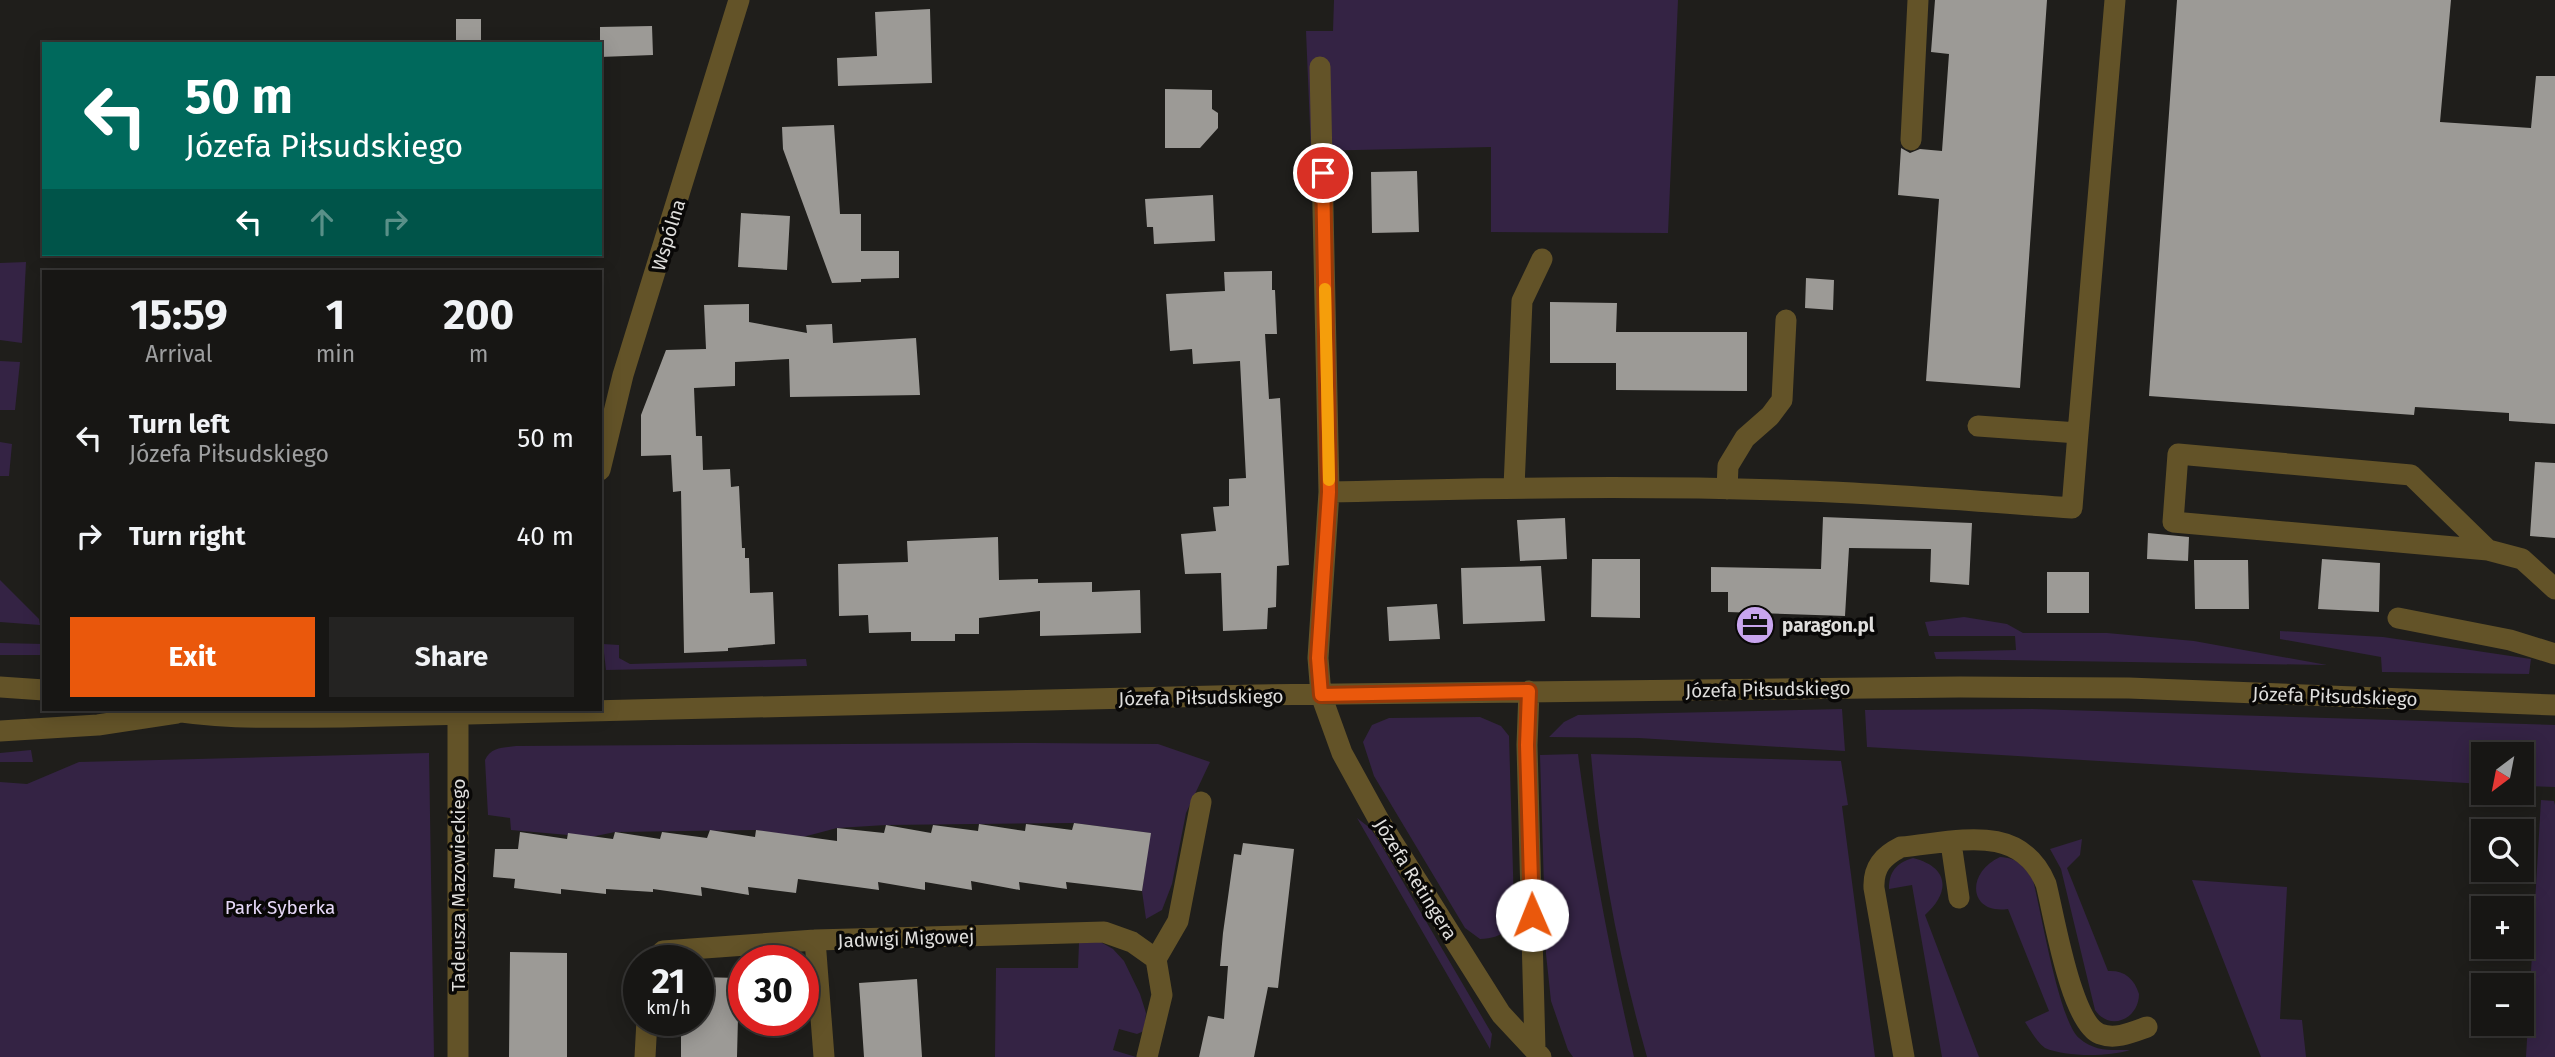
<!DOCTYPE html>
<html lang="en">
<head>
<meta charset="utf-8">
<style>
  :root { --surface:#171614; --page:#242322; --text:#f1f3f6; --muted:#9e9fa0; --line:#363534; --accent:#ea580c }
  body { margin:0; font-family:"Fira Sans",sans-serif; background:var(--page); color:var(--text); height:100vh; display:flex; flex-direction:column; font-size:26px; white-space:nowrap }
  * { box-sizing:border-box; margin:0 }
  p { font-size:23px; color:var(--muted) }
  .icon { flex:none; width:38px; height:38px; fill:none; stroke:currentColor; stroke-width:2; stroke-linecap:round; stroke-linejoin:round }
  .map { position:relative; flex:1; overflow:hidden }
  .drawer { position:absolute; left:42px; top:270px; width:560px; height:441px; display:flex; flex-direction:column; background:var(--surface); border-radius:0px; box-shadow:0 4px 18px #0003,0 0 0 2px var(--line) }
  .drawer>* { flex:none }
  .hud { position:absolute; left:42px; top:42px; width:560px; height:214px; border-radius:0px; box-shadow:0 4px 18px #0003,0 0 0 2px var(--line); background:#00695c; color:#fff; overflow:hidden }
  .needle { width:46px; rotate:212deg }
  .tools { position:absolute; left:2471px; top:742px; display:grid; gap:14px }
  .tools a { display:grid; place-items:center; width:63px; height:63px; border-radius:0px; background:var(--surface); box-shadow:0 4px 18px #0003,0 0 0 2px var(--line); font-size:35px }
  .speed { position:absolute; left:623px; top:945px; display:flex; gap:14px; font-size:35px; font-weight:700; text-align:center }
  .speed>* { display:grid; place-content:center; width:91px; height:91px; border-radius:50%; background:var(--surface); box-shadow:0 4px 18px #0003,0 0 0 2px var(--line); line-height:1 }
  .speed small { font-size:18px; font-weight:400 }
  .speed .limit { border:10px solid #d22; background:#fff; color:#111 }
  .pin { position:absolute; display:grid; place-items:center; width:60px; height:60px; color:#fff; margin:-30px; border:4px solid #fff; border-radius:50%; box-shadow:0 2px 7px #0007 }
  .me { position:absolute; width:77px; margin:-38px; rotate:359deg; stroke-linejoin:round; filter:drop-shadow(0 0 5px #0008) }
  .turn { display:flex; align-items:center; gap:24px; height:147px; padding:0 28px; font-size:32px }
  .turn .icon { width:91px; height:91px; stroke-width:2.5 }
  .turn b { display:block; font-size:49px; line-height:60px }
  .lanes { display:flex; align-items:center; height:66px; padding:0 28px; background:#0003; justify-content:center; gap:35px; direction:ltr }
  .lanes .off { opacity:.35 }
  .eta { display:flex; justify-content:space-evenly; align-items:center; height:119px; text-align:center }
  .eta b { font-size:42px; font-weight:700; line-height:49px }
  .primary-button { display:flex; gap:14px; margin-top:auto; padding:14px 28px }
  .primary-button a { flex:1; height:80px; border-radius:0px; background:var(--accent); color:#fff; font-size:28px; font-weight:700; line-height:80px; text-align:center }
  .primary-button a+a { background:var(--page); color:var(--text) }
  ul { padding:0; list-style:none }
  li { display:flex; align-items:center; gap:21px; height:98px; padding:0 28px }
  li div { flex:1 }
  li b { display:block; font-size:26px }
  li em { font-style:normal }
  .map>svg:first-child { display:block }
  .green { fill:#342344 }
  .building { fill:#9c9a96 }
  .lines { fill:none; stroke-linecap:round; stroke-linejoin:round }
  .minor { stroke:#635328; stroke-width:21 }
  .route-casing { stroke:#983908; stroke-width:18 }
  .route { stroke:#ea580c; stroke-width:12 }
  .slow { stroke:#f59e0b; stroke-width:12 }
  .labels { text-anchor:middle; stroke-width:7; stroke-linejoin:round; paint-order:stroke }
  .street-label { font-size:19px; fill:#dfdedc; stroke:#090807 }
  .poi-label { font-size:19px; font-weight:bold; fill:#dfdedc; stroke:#090807; text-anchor:start }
  .park-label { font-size:19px; fill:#e7d9f8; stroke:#090807 }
</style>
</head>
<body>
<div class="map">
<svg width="2555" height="1057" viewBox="0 0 2555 1057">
  <rect width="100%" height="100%" fill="#1f1e1b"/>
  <path class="green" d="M1334,0H1678L1668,233L1491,232V147L1311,151L1306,31H1333Z
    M26,262L22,343L0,340V263Z
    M0,361L20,362L15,410H0Z
    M0,442L12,444L9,476H0Z
    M0,580L39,619L40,625L0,622Z
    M1964,617L2007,624L2023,633H2107L2194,641L2327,665L1936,659L1934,652L2016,650L2015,636H1929L1925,622Z
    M2280,631L2383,637L2531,659L2529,674L2382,672L2381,657L2280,639Z
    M0,643L44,644V655H0Z
    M603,644L619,645V658L630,664L806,659L807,666L606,670Z
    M1842,709L1845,751L1639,738L1549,737L1564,722L1578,715Z
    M2032,709L2555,725V787L2522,786V754H2483V784L1867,747L1865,710Z
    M1480,717L1501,726L1509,736L1514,906C1512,929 1504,938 1480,939L1465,928L1374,776L1363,742L1372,725L1389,718Z
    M1036,743L1158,744L1210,762L1186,813L1172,884L1162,910L1146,919L1142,891L1150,833L1074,823L886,825L837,828L803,837L756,830L615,832L591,837L511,830L510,818L488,815L485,760C491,747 502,748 516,746Z
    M31,750L33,762H0V753Z
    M429,753L434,1057H0V782L27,784L79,762Z
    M1578,754C1591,856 1611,957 1634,1057H1573L1568,1050L1551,1001L1546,954L1540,755Z
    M1591,754L1841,761L1848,805L1842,806L1875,1057H1647C1619,959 1599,855 1591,754Z
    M2541,800L2554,801L2555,805V1057H2526Z
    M1357,818L1370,828L1379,841L1492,1034L1490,1049Z
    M2082,839L2080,855L2067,868L2108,971C2124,970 2134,978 2139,994C2139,1019 2110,1032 2095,1010L2061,869L2050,849Z
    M2000,857C2018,858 2023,865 2033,880C2041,911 2059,1021 2079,1038C2095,1052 2111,1050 2130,1050C2108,1057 2065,1057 2045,1048C2036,1041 2031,1031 2025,1022L2049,1011L2008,909C1969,915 1965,873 2000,857Z
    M1913,858C1949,867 1951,892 1925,915L1979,1057H1942L1912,885L1889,889C1889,872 1896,863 1913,858Z
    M2192,880L2287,887L2280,1019L2302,1020L2306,1057H2261Z
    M1097,940L1113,949L1124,961L1140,994L1146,1013L1144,1031L1137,1034L1119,1029L1113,1050L1136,1057H995L996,968H1078L1079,943Z"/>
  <path class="building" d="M1935,0H2047L2020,388L1926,381L1939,199L1898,195L1901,148L1910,153L1920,149L1942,151L1949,54L1931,52Z
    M2177,0H2451L2440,122L2531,128L2536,76H2555V424L2509,421V413L2415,407L2414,415L2149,396Z
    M930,9L932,83L838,86L837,58L877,56L875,12Z
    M456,19H481V44H456Z
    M652,26L653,55L600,57V27Z
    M1165,89L1212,90V109L1218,113V128L1200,148H1165Z
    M834,125L840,214H861V251H899V278L861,279V282L832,283L783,149L782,127Z
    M1417,171L1419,232L1372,233L1371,172Z
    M1213,195L1215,241L1154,244L1153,227H1147L1145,199Z
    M741,213L790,216L787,270L738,267Z
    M1272,271V290H1275L1277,334H1265L1269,399L1280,398L1289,565L1277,566L1276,607L1268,608L1267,629L1223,631L1221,573L1185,574L1181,534L1216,531L1213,507L1229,506V479L1246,478L1240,361L1193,364L1192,349L1170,351L1166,294L1225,291L1224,272Z
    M1806,278L1834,280L1833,310L1805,308Z
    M1550,302L1617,303L1616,332H1747V391L1616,390V363H1550Z
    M749,304V322L807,333L806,325L832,324L833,343L916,338L920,395L790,397L789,359L735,362V386L694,388L696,436H702L703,470L730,469L731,487L739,486L742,548H745V558H749L750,593L773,592L775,644L728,648V651L684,653L681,491L673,492L671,455L641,456V415L666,350L706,349L704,305Z
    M2535,462L2555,463V538L2530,536Z
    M1823,517L1972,523L1969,585L1930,582L1931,549L1849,548L1845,616L1728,612V592H1711V567L1821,569Z
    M1565,518L1567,559L1520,561L1517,520Z
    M2148,533L2189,537L2188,561L2147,559Z
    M998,537L999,580L1038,579V583L1092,582V592L1140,590L1141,633L1040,636V611L979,618V634H955V641H911V632L869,633L868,615L839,616L838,564L908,562L907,541Z
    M1592,559H1640V618L1591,617Z
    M2322,559L2380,563L2379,612L2318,609Z
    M2194,560H2248L2249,609H2195Z
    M1541,566L1545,621L1463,624L1461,568Z
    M2047,572H2089V613H2047Z
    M1437,604L1440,639L1389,641L1387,607Z
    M1074,823L1151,833L1142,891L1066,882L1067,889L1019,882L1020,890L971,881L972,890L925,882V890L878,882L879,890L798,879L796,893L748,887L749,895L701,887L702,896L653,889V892L606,889V894L561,889V894L514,888L515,879L493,877L495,849H518L520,832L567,839L568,833L613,839L615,832L660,839L662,832L707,838L710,830L755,837L756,830L837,841V828L884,833L886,825L931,833L933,825L978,831L979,824L1025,831L1026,824L1072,830Z
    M1243,843L1294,849L1278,988L1268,987L1254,1057H1199L1208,1016L1224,1019L1228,966H1220L1223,933L1234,854L1241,855Z
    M510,952L567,953V1057H509Z
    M698,977L739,978L737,1057H681V1020H698Z
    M917,979L922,1057H864L859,983Z"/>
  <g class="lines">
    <path class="minor" d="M1320,67L1329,492L1318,658L1321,695L1342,753L1380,822L1501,1014L1541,1057
      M1911,140L1918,0
      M1978,426L2078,433L2115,0
      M600,470L623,375L739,0
      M1514,487L1522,301L1542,259
      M1727,489L1728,466L1745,438L1770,416L1782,400L1786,320
      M1329,492C1489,488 1648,485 1807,491C1896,494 1984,502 2072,508L2078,433
      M2488,550L2411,475L2178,454L2173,522L2488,550L2522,559L2555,589
      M2398,618L2510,640L2555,654
      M0,687L44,690
      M1529,691L1527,745L1535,1049
      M162,709C220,720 283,717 342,717L1256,695L1960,687L2129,688L2555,705
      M458,714V1057
      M0,731L98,725L177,713
      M1951,843L1959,898
      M815,940L824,1057
      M1156,959L1178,921L1201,802
      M654,961L663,951L815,940L1104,932L1132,942L1156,959L1162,995L1147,1057
      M645,1057L647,1020
      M1904,1057L1874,888C1873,867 1883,856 1901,847C1956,842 2020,821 2046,884C2054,915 2071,1023 2100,1034C2116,1040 2133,1032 2147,1027"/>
  </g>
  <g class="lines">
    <g class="route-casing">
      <path id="route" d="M1323,173L1329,492L1318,658L1321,695L1529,691L1527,745L1532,915"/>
    </g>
    <use href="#route" class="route"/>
    <path class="slow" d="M1325,289L1329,480"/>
  </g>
  <defs>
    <g id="office-disc" transform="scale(2.0125)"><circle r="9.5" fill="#c8a5ee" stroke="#090807"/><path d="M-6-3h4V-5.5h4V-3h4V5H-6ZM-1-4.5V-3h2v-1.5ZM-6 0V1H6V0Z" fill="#111"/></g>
  </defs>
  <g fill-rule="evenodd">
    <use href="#office-disc" x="1755" y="625"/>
  </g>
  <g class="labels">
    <g class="street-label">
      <text transform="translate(668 235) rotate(-73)" y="7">Wspólna</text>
      <text transform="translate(1768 689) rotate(-1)" y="7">Józefa Piłsudskiego</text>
      <text transform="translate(2335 696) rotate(2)" y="7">Józefa Piłsudskiego</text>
      <text transform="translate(1201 697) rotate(-1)" y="7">Józefa Piłsudskiego</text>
      <text transform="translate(1416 879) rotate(58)" y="7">Józefa Retingera</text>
      <text transform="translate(458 885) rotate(-90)" y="7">Tadeusza Mazowieckiego</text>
      <text transform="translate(906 938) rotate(-2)" y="7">Jadwigi Migowej</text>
    </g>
    <g class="poi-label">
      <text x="1782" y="632">paragon.pl</text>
    </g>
    <g class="park-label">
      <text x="280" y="914">Park Syberka</text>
    </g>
  </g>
</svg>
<div class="tools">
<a><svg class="needle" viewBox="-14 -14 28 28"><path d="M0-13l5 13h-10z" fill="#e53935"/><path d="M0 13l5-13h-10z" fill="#9e9fa0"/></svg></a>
<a><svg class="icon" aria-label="search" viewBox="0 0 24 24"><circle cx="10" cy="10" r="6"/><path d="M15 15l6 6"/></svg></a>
<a>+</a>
<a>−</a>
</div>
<div class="speed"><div>21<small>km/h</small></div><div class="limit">30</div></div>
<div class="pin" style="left:1323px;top:173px;background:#d93025"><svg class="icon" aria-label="arrive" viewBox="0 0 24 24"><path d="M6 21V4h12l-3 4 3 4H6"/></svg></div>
<svg class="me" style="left:1532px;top:915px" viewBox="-20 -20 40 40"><circle r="19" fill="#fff"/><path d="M0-13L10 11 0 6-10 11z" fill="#ea580c"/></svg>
<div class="hud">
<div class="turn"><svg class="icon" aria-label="left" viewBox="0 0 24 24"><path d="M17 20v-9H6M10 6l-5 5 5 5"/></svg><div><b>50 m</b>Józefa Piłsudskiego</div></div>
<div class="lanes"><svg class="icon" aria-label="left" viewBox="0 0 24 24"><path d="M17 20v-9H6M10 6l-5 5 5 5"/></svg><svg class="icon off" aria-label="ahead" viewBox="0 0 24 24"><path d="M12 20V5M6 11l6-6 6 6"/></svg><svg class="icon off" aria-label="right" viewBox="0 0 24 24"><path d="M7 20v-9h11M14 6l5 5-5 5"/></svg></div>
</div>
<section class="drawer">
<div class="eta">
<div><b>15:59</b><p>Arrival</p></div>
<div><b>1</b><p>min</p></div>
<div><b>200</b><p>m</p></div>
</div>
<ul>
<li><svg class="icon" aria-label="left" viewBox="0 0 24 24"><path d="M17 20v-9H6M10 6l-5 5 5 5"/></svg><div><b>Turn left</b><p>Józefa Piłsudskiego</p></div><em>50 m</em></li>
<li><svg class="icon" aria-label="right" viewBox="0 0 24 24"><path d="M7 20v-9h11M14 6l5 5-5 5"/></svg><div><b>Turn right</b></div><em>40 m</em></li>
</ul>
<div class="primary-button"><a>Exit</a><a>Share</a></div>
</section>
</div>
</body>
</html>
